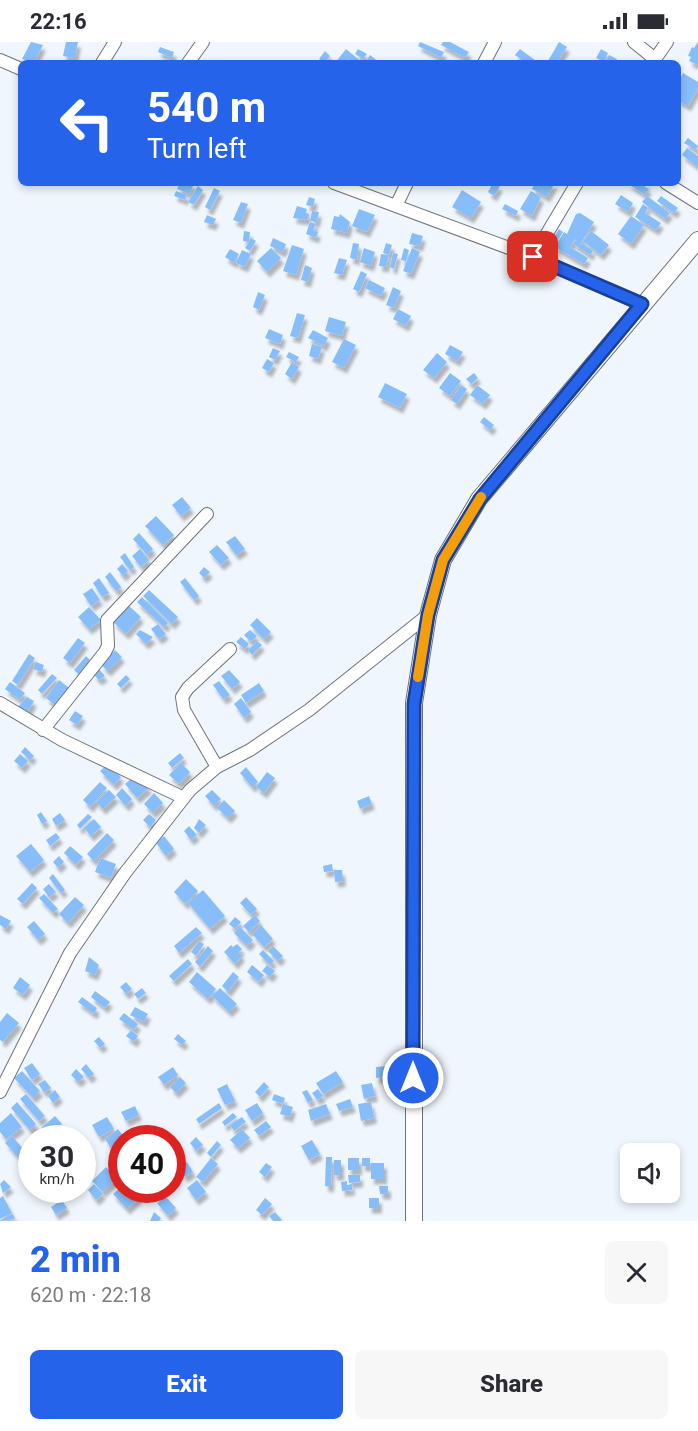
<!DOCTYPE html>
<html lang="en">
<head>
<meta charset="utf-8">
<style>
  :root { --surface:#fff; --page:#f7f7f7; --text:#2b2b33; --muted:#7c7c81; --accent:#2563eb }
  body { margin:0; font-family:Roboto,sans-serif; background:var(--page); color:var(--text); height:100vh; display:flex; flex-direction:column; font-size:22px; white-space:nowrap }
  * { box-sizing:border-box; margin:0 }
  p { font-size:20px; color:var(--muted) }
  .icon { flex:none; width:33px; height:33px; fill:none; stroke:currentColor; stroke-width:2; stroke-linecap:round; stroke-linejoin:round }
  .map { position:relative; height:1179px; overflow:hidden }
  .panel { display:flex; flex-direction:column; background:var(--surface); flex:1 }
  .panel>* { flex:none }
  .top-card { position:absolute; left:18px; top:18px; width:663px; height:126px; border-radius:9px; box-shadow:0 3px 9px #0003; background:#2563eb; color:#fff; overflow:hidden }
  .buttons { position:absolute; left:620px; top:1101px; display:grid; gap:12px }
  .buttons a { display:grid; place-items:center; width:60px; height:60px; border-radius:9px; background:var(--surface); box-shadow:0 3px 9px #0003; font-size:30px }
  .speed { position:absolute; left:18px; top:1083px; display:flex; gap:12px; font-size:30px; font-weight:700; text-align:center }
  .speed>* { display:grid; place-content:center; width:78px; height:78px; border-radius:50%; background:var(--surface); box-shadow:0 3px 9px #0003; line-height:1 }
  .speed small { font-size:15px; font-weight:400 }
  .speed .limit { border:9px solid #d22; background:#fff; color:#111 }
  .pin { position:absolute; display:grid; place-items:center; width:51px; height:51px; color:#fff; margin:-26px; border-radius:12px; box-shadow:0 3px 9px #0006 }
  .me { position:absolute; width:66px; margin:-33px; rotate:0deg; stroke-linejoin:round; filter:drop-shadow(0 0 4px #0008) }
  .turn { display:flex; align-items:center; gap:21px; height:126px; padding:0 30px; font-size:27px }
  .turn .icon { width:78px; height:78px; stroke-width:2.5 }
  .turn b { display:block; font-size:42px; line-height:51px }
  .round { display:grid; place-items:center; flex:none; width:63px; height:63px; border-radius:9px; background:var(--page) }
  .overview { display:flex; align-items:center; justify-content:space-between; height:102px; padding:0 30px }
  h1 { font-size:36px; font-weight:800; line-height:45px; color:var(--accent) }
  .action { display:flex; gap:12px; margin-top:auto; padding:12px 30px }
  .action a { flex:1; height:69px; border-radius:9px; background:var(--accent); color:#fff; font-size:24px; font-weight:800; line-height:69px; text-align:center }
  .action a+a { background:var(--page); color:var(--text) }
  .status { display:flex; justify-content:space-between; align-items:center; height:42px; padding:0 30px; background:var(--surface); direction:ltr }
  .status svg { height:16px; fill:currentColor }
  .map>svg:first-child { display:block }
  .building { fill:#87bef9; filter:url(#shadow) }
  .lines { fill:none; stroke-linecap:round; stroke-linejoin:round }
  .street-casing { stroke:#6e7379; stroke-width:14 }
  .secondary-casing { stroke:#6e7379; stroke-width:18 }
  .street { stroke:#fff; stroke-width:12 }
  .secondary { stroke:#fff; stroke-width:16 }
  .route-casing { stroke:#184099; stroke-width:15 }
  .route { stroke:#2563eb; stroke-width:10 }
  .slow { stroke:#f59e0b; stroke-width:10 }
</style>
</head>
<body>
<div class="status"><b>22:16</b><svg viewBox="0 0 49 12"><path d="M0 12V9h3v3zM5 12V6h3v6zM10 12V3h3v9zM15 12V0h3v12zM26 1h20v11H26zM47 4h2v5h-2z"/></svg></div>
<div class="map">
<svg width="698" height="1179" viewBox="0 0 698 1179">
  <defs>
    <filter id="shadow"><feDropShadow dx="3" dy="5.5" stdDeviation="1.5" flood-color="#0004"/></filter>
  </defs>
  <rect width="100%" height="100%" fill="#f0f6fd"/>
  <path class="building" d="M31,0L43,3L34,21L22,17Z
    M66,0H78L75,16L63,14Z
    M420,0L444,10L441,16L418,4Z
    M443,0H450L469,10L465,16L441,3Z
    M559,0L567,5L557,21H552L548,19Z
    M698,0V23L689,19L691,15L688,14L692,5L694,6Z
    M160,5L174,10L172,16L158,10Z
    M346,7L363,21H353L348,17L344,21H335Z
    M358,7L367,12L363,17L355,12Z
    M520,7L539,21H526L515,13Z
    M601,7L608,11L604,20L596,16Z
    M325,9L330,14L324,21L319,17Z
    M370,13L379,20L378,21L366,20Z
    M609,13L617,17L615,21H605Z
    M683,31L698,40V46L688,64L678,58V40Z
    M688,96L698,104L696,108L684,101Z
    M687,106L698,114V125L682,113Z
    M180,141H194L190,152L177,147Z
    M493,141L500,144L494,154L488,150Z
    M535,141H555L547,155L532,147Z
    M627,141H648L645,145L649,147L645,153Z
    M198,144L203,148L194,163L188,160Z
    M214,146L220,149L210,168L205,165Z
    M462,148L481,160L471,176L452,165Z
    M176,149L187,153L185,158L174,154Z
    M531,149L541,155L532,174L520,167Z
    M621,153L633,161L628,170L615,162Z
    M647,154L670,171L665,177L642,160Z
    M661,154L678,166L674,171L657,159Z
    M309,155L315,157L313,165L306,163Z
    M241,160L248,162L241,181L233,178Z
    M505,162L518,169L516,174L502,167Z
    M643,162L648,166L645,171L661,181L656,188L635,175Z
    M297,164L307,167L306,171L309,172L307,178L293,176Z
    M359,167L375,173L367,190L352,184Z
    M312,169L319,170L317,180L310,179Z
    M580,171L594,180L581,201L570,194L575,197L570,205L588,216L584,222L555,205L564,190L567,192L576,172Z
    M340,172L350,180L347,191L331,187L334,174L339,175Z
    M207,173L216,177L213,183L204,180Z
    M631,174L644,183L631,202L618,192Z
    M310,180L316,182L313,188L318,190L316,196L306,192Z
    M559,187L563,190L555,202L551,200Z
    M244,189L250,190L249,199L251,196L256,199L250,209L245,206L249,200L243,199Z
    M591,189L609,203L601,213L583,199Z
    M412,191L423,194L420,204L409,202Z
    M273,196L286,202L283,210L270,204Z
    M576,198L581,201L579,205L582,201L593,209L590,213L573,202Z
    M353,201L359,202L357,218L350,216Z
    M386,201L392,203L389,213L383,211Z
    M292,203L304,207L296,233L283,229Z
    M271,206L281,216L267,230L257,219Z
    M364,206L375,210L371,224L360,220Z
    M404,206L409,208L406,219L401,218Z
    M412,206L420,210L411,232L403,229Z
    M230,207L239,212L234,221L225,215Z
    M242,208L251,212L245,225L236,221Z
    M393,211L398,212L394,227L390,225Z
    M381,212L389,213L386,225L379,224Z
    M339,216L347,218L342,233L334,231Z
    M305,223L312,226L308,240L301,238Z
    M361,229L367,232L359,250L353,247Z
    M369,238L385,246L381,254L365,246Z
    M393,245L401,249L394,266L386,263Z
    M258,250L265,253L259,268L253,265Z
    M398,267L411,274L406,284L393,277Z
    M297,271L305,273L298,296L290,294Z
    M329,275L346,280L342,294L325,289Z
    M269,287L283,293L280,302L265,296Z
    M313,288L328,296L324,304L308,296Z
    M344,297L356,303L344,326L332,320Z
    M312,302L322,305L318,317L309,314Z
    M450,303L463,310L457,319L445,312Z
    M273,306L280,309L275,318L269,315Z
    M289,310L299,315L296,320L286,315Z
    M437,311L447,320L434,336L423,328Z
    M267,317L274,321L269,330L262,326Z
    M292,320L299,325L292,337L285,332Z
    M450,331L461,339L450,354L439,346Z
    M474,331L478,336L471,342L466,337Z
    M385,341L407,352L400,366L378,355Z
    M461,343L467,347L457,362L451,358Z
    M477,343L490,353L483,362L470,353Z
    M484,375L494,383L490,388L480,380Z
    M182,455L191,466L181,474L172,463Z
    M156,474L174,493L163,503L145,484Z
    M139,491L153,507L147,513L133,497Z
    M235,494L245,507L236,513L226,500Z
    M217,503L229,516L221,523L209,510Z
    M140,507L149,518L141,525L132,514Z
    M125,511L134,525L130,528L120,515Z
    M122,522L128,529L123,534L117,527Z
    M204,525L210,530L204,536L199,531Z
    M110,530L121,545L116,549L105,535Z
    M99,536L109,551L102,555L93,541Z
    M185,536L199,554L194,558L180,540Z
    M92,546L100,558L91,564L83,552Z
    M149,548L178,575L172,582L143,554Z
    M142,555L168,581L164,585L137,560Z
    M128,563L141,575L126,592L113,580Z
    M89,565L101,578L89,587L78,575Z
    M257,576L271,590L264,597L250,583Z
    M158,582L166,592L159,597L151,587Z
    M140,588L153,595L146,602L136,592Z
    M250,588L257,594L251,600L244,593Z
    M241,595L249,602L245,607L236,600Z
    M78,596L85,601L70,621L63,616Z
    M257,599L262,603L252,613L248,608Z
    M115,608L122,615L108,629L101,623Z
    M29,612L35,616L18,643L12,639Z
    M86,614L94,622L82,636L74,628Z
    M36,620L44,623L42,630L33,627Z
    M99,627L105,634L99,638L93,632Z
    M229,628L240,640L232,647L221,634Z
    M52,632L57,636L42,652L38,648Z
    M126,633L130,637L121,646L117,642Z
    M59,638L69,646L55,663L46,656Z
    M219,639L230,653L223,657L213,643Z
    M10,640L25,651L20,658L5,647Z
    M259,641L264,649L246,661L241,653Z
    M27,655L34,659L26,673L16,667Z
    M241,656L251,670L244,676L234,662Z
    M75,669L83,674L77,683L69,678Z
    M25,705L34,714L30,718L21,710Z
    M180,711L184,716L172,726L168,721Z
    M20,712L28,719L22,726L14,719Z
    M181,721L190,730L179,742L169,733Z
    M108,722L121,735L114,743L100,729Z
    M246,725L258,740L252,745L240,731Z
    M267,730L275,736L264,751L256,745Z
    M137,732L149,746L137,756L125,742Z
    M100,740L107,746L90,765L83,758Z
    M122,746L132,757L126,764L116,753Z
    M109,748L116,755L103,767L96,760Z
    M212,748L221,757L214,764L205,754Z
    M154,751L163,761L153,771L144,762Z
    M369,754L372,762L360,767L357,759Z
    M224,758L235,769L228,776L217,766Z
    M41,770L47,779L42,782L37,773Z
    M60,771L65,778L56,784L52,777Z
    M88,772L92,775L80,787L77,783Z
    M149,772L156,778L150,785L143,778Z
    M94,777L101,785L91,794L84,786Z
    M199,777L206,783L199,791L194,786Z
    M189,784L197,793L191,798L184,789Z
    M56,791L60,796L50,804L46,798Z
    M107,791L114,798L94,819L87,812Z
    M164,794L174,807L166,814L156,801Z
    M31,802L44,818L30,830L16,814Z
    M70,804L83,815L76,823L64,811Z
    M59,814L64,820L58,826L53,820Z
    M100,816L116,822L111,836L95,830Z
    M332,822L333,829L324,830L323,824Z
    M334,828H342L343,839L335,840Z
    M53,832L65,848L61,851L49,836Z
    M186,837L198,849L185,862L174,850Z
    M32,841L37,846L23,862L17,857Z
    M49,842L56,850L49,855L43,847Z
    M203,848L225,874L210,887L188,861Z
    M44,852L58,867L53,871L39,856Z
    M75,855L84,863L68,881L59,872Z
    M246,855L257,867L251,873L240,861Z
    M0,873L11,879L6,887L0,883Z
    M255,873L260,879L249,890L243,884Z
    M235,875L241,880L235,887L229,882Z
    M34,879L45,892L38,898L27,885Z
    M261,883L273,897L264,905L252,892Z
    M196,885L202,891L179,911L174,904Z
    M240,885L253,898L247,904L234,891Z
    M199,899L204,902L196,914L191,910Z
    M237,902L242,907L239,910L242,914L235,922L224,910L231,903L233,905Z
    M208,904L213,909L200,925L195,920Z
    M273,904L283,914L278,919L268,909Z
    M263,908L274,919L270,923L259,912Z
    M89,915L99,923L95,933L85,929Z
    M188,917L192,922L174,939L169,934Z
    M252,923L264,933L259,940L247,930Z
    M267,923L275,929L270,935L262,929Z
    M197,930L216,947L208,957L189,940Z
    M233,930L239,935L228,950L222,944Z
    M20,935L30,943L23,953L13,946Z
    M126,940L132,947L126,952L120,945Z
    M142,946L146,951L138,957L134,952Z
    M220,946L237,962L229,970L212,954Z
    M95,949L110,960L105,966L91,955Z
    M82,955L97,966L94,972L78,960Z
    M135,965L148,972L144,980L130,973Z
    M7,971L19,981L3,1000L0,998V980Z
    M124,971L138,982L134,988L119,977Z
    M131,988L138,994L134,1000L126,994Z
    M178,992L186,999L182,1003L174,997Z
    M99,995L105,1002L100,1006L94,999Z
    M32,1021L40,1032L32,1038L24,1026Z
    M86,1022L94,1032L89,1036L81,1027Z
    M387,1024L388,1035L376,1036V1025Z
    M173,1025L178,1033L164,1043L158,1035Z
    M76,1027L84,1035L78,1040L71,1033Z
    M22,1029L40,1049L33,1056L14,1036Z
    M336,1029L343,1040L323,1052L316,1041Z
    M180,1035L186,1041L176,1051L170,1045Z
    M45,1038L51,1046L44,1050L38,1042Z
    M264,1040L269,1045L260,1055L255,1050Z
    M372,1041L375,1054L364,1057L361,1043Z
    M227,1042L235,1059L225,1063L217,1047Z
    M318,1047L323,1054L317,1058L312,1051Z
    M55,1048L60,1055L53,1061L48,1054Z
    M307,1048L313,1058L308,1061L302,1050Z
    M26,1052L45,1074L39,1079L20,1057Z
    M274,1052L285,1056L283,1062L272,1058Z
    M350,1057L353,1065L339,1069L336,1062Z
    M17,1060L36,1082L30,1088L11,1066Z
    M371,1060L374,1076L361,1079L358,1062Z
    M219,1061L222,1066L199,1082L196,1077Z
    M257,1061L263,1071L252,1079L245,1068Z
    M283,1062L293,1065L290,1075L280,1072Z
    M326,1062L330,1072L311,1079L308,1068Z
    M135,1064L139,1073L126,1079L121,1070Z
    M11,1071L22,1085L6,1097L0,1090V1081Z
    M233,1071L237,1075L225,1084L222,1080Z
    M55,1074L62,1082L48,1093L41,1086Z
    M107,1075L114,1087L99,1095L92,1083Z
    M242,1075L246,1080L234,1089L230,1083Z
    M266,1079L271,1085L259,1094L254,1088Z
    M66,1086L73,1094L70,1096H53Z
    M118,1087L125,1096L111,1106L105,1097Z
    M242,1087L250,1096L238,1106L230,1098Z
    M12,1094L25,1109L18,1115L5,1101Z
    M196,1095L203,1103L196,1109L190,1101Z
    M312,1098L320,1112L309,1118L301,1104Z
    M217,1099L221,1103L211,1115L207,1111Z
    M86,1103L92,1110L82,1118V1106Z
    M326,1115H332L331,1145L325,1144Z
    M211,1116L218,1122L203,1140L196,1135Z
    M348,1116H359V1128H348Z
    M362,1116H370V1124H362Z
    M334,1118H341V1133H334Z
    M187,1120L193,1130L185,1135L179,1126Z
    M266,1121L272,1125L265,1135L259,1130Z
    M371,1121H384V1137H371Z
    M106,1125L117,1136L103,1150L92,1139Z
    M348,1133H360V1140L349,1141Z
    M4,1138L11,1145L3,1151L0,1142Z
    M197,1138L206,1150L196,1158L187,1146Z
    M347,1139V1143L352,1142V1148L342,1149L341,1140Z
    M94,1142L103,1152L96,1158L88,1148Z
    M122,1144V1148H132L140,1155L127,1167L113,1152Z
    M379,1144H388V1152H380Z
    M3,1154L12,1171L0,1177V1156Z
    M166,1155L176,1166L168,1174L157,1161Z
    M265,1156L272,1162L262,1173L256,1168Z
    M369,1156H379V1166H369Z
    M62,1158L67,1166L56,1173L51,1165Z
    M154,1170L161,1176L159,1179H150Z
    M275,1170L282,1178L280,1179H273L269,1174Z
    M13,1172L15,1177L0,1179V1178Z"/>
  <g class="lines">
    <g class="street-casing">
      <path id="street" d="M634,0L655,17L653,21
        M655,17L667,0
        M0,18L21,27
        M102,21L115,0
        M188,21L203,0
        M484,21L495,0
        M334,141L533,215L642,262
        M666,141L698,161
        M396,164L407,141
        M533,215L577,141
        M0,661L62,698L184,756
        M43,688L105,610L108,604L107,578L207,472
        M217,725L184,668L182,655L188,646L230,607
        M0,1050L70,911L125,831L190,748L217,725L250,708L309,668L428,573"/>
    </g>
    <g class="secondary-casing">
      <path id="secondary" d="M414,1179V661L428,573L443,518L479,457L698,198"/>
    </g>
    <use href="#street" class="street"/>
    <use href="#secondary" class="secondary"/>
  </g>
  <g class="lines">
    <g class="route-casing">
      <path id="route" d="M413,1036L414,662L428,573L443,518L480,457L642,262L533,215"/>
    </g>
    <use href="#route" class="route"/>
    <path class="slow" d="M418,635L428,573L443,518L481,455"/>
  </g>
</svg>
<div class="buttons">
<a><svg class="icon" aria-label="sound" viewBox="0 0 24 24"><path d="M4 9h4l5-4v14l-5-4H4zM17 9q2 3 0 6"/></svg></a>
</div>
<div class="speed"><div>30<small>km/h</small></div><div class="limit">40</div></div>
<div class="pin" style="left:533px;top:215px;background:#d93025"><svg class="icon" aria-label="arrive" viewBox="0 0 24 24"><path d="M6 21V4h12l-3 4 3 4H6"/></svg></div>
<svg class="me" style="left:413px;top:1036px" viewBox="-20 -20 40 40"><circle r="17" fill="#2563eb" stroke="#fff" stroke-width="3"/><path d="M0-11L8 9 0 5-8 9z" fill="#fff"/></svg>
<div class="top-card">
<div class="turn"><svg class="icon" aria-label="left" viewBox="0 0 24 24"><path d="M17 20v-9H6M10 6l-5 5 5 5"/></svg><div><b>540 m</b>Turn left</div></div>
</div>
</div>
<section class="panel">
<div class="overview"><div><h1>2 min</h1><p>620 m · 22:18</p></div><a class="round"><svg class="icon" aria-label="close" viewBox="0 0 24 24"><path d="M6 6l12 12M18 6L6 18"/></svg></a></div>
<div class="action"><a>Exit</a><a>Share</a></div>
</section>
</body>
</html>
